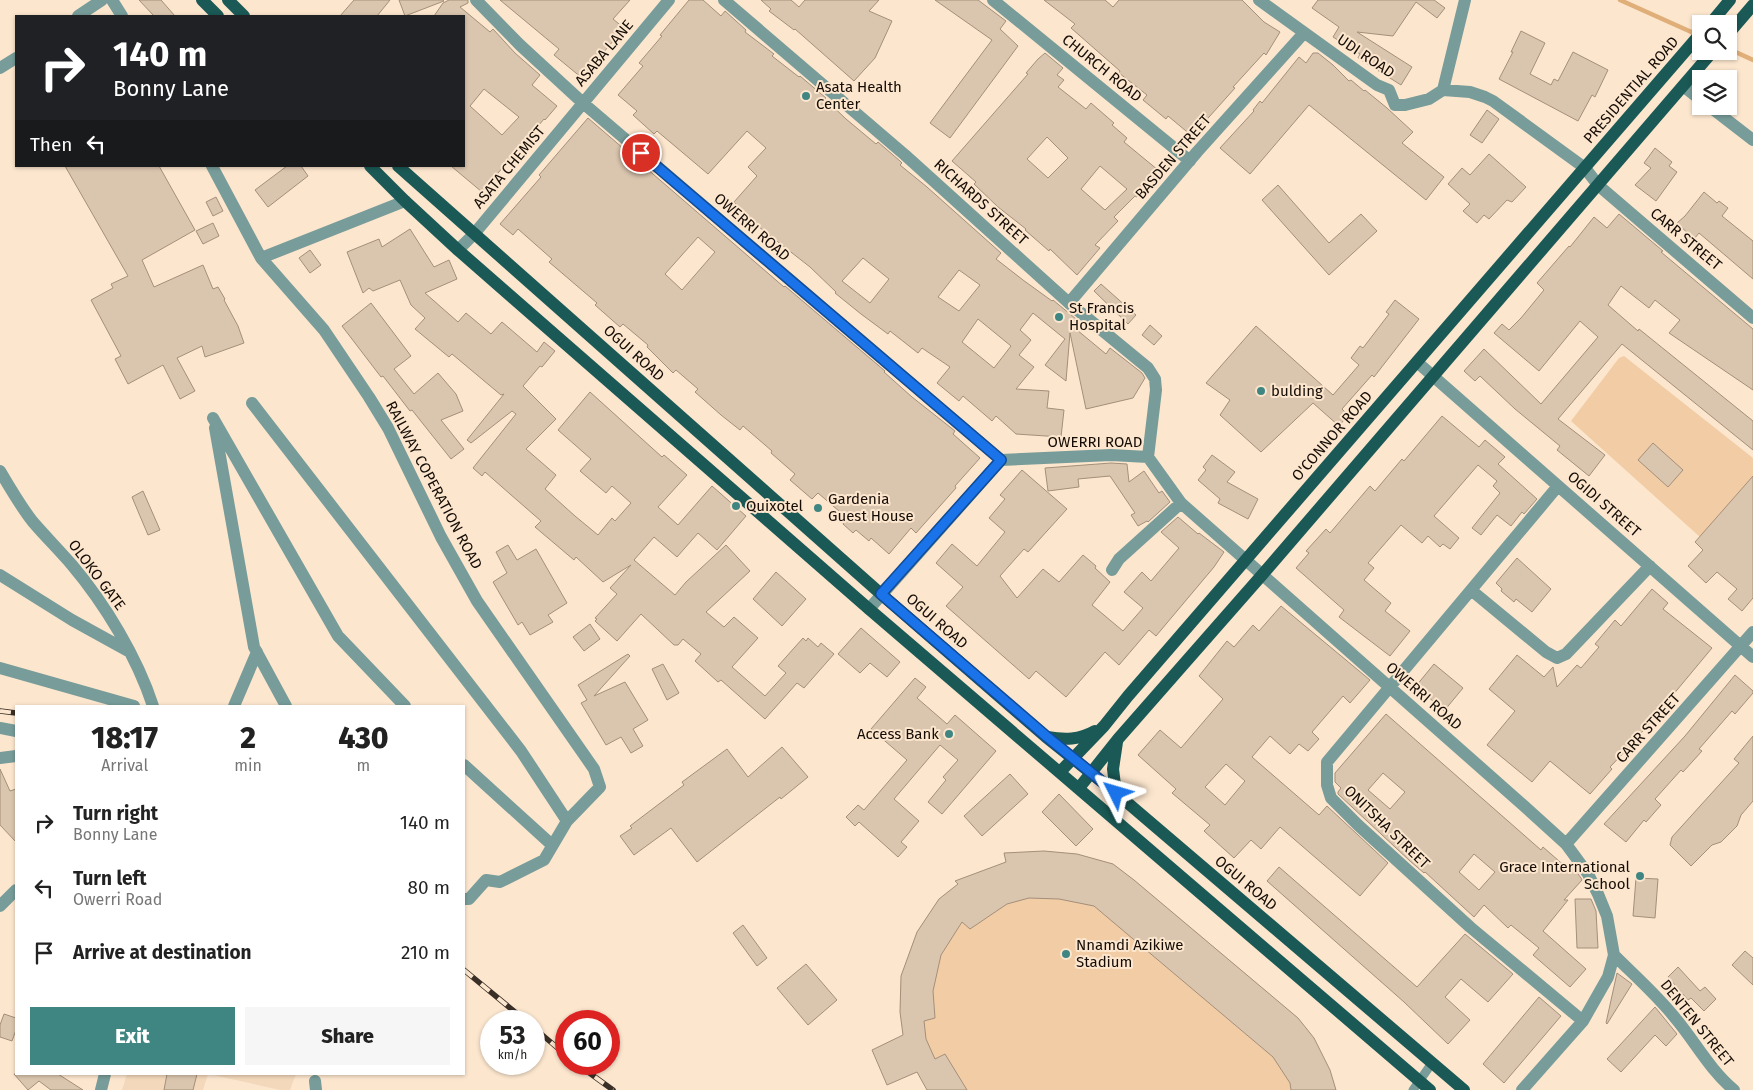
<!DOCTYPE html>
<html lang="en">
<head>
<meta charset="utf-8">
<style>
  :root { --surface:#fff; --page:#f6f6f6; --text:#222; --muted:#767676; --accent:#3f8682 }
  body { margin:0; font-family:"Fira Sans",sans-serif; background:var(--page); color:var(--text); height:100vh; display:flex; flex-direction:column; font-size:19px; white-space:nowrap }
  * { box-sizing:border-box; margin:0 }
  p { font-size:16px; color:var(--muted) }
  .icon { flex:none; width:28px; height:28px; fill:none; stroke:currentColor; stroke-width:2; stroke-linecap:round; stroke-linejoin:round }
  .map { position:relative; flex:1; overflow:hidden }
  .panel { position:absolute; left:15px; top:705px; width:450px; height:370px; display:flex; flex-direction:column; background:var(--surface); border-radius:0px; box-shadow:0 1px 4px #0004 }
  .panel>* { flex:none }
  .banner { position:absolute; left:15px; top:15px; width:450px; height:152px; border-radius:0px; box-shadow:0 1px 4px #0004; background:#202124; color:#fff; overflow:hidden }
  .controls { position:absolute; left:1692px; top:15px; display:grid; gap:10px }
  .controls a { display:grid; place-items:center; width:45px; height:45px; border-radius:0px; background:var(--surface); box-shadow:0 1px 4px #0004; font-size:25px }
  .speed { position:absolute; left:480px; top:1010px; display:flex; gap:10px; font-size:25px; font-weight:700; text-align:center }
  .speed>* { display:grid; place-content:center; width:65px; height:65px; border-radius:50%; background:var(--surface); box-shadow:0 1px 4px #0004; line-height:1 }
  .speed small { font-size:12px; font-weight:400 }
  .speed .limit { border:8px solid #d22; background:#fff; color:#111 }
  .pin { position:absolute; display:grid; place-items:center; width:42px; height:42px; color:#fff; margin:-21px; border:2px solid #fff; border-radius:50%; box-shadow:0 1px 5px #0007 }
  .me { position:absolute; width:55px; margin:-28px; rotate:310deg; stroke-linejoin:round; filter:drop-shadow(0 0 4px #0008) }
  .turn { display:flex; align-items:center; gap:18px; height:105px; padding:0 15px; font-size:22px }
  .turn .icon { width:65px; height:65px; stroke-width:2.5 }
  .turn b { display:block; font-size:35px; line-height:42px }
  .then { display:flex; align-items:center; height:48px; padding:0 15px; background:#0003; gap:10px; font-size:19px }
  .eta { display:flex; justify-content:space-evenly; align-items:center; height:85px; text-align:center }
  .eta b { font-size:30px; font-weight:800; line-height:35px }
  .button { display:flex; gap:10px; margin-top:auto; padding:10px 15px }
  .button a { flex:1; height:58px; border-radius:0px; background:var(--accent); color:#fff; font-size:20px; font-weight:800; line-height:58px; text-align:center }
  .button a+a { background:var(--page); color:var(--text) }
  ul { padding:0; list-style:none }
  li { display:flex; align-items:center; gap:15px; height:65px; padding:0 15px }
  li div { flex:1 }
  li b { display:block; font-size:19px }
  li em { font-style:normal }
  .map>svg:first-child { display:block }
  .built { fill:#f3d8bb }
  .green { fill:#f1cca5 }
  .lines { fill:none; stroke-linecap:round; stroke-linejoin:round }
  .stream { stroke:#e0ae78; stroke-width:4.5 }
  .building { fill:#dac5ae; stroke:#a48f7a; fill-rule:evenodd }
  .lane { stroke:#779c99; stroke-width:9 }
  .street { stroke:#779c99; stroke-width:12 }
  .primary { stroke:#1a5955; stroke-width:12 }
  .rail-casing { stroke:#3a2f26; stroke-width:5.5 }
  .rail { stroke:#fce6ce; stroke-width:4; stroke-dasharray:11; stroke-linecap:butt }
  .route-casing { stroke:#114b97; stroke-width:12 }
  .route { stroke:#1a73e8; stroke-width:9 }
  .poi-dot { fill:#3f8682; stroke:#fce6ce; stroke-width:2 }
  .labels { text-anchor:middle; stroke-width:4; stroke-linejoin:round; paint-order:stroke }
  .street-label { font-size:15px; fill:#140c05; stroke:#fce6ce }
  .poi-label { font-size:15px; fill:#140c05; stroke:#fce6ce; text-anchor:start }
</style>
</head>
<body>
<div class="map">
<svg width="1753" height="1090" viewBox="0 0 1753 1090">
  <rect width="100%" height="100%" fill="#fce6ce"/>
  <path class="built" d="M127,1074H208L203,1090H122Z
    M209,1074H296L290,1090H280Z"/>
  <path class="green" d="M1624,356L1753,458V476L1700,537L1571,421L1619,358Z
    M1043,851L1077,854L1113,864L1134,880L1298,1018C1315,1040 1328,1063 1336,1090H927L906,1052L900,1012L901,976L917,932L939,899L970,876L1006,862L1004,853Z"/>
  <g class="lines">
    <path class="stream" d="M1620,0L1698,35
      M1729,49L1753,60"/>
  </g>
  <path class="building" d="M139,0H161L175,16H154Z
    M354,0H390L377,16H340Z
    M399,0H443L444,1L405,16Z
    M449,0H468V3L460,7L490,32L493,29L515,53L540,75L532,85L557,106L545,120L544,119L482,192L451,166H464V16H434L443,3ZM484,89L519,117L502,135L470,106Z
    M500,0H630L613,19L624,28L582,78L554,55L559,49Z
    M689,0H703L721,16L725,11L746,30L745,32L774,54L772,56L799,77L800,76L826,98L825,99L846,119L876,144L878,142L900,161L902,163L900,165L927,187L1001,253L996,259L1023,280L1052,301L1053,300L1076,319L1071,325L1106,354L1110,348L1142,373L1145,378L1133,398L1086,409L1070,333L1066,381L1045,365L1065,339L1033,313L1020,330L1031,340L1019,355L1034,367L1016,389L1049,391L1047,408L1064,410L1061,437L1016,434L996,416L992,421L963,396L959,401L937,383L950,367L922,348L918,353L890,331L888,334L861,314L835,293L836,292L810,267L759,227L734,202L757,176L748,167L766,148L747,131L708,174L657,131L654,134L633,115L637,111L618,95L643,66L639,63L662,36L660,35ZM863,258L889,279L870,303L842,281ZM959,270L980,285L959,311L938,297ZM978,319L1011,346L994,368L962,342Z
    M761,0H791L799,7L805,0H879L869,11L892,21L875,58L854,81L795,29L794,30L769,11L771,9Z
    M935,0H978L1006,21L1000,29L1018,46L950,138L930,123L992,40Z
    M1044,0H1105L1113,7L1119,0H1242L1264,22L1280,32L1266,55L1264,53L1233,87L1235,88L1192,136L1168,116L1166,119L1143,100L1147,95L1119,73L1120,71L1071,28L1075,24Z
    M1318,0H1434L1445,8L1437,18L1416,2L1393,36L1357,32L1412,67L1401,85L1358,58L1360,54L1333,37L1339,27L1312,8Z
    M1521,31L1545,43L1530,74L1551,85L1554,79L1558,81L1573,52L1608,70L1595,97L1592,95L1578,121L1499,79L1513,52H1511Z
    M1045,53L1063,68L1057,75L1064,80L1058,87L1086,109L1091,103L1114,123L1112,125L1127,138L1124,142L1158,170L1137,197L1135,196L1114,217L1118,221L1095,245L1100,248L1077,275L1050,249L1049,251L1025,230L1026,229L998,207L974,184L976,182L952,161L1028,74L1026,73L1038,59ZM1047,137L1068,158L1048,178L1027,159ZM1100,166L1127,189L1105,210L1081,189Z
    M1313,53H1318L1333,65L1349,81L1351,80L1364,91L1365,90L1387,108L1413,132L1402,143L1444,177L1426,200L1309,105L1250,174L1220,148L1254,111L1253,110L1260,101L1262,103L1299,57L1306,63Z
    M1487,110L1499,119L1482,143L1470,135Z
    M588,118L784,287L785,286L885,371L884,372L912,397L955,431L953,434L980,458L955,486L956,488L916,533L911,528L889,554L871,538L869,541L856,530L853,533L843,524L847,518L818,493L812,499L790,480L795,474L771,453L772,451L743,426L740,430L721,415L695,392L698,389L676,370L673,373L647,347L648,345L623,324L620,327L595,305L597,303L549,262L552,259L518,229L513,235L500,224L541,177L539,175ZM698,237L715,252L682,290L665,274Z
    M1655,148L1672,162L1669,166L1677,172L1656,201L1635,185L1651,168L1644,163Z
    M1489,154L1526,187L1512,202L1507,200L1489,219L1484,215L1477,223L1463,211L1470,204L1448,184L1462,168L1470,175Z
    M65,166H159L195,230L142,260L154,287L203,265L213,289L218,287L225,299L224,300L238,326L244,343L205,357L202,346L177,358L195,391L180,399L163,365L128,384L115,359L121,356L91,300L113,288L111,284L128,276Z
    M287,166H301L308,176L268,207L255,190Z
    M1278,185L1329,243L1361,214L1377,231L1329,275L1262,200Z
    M1704,192L1717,203L1719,201L1728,208L1722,216L1753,241V279L1699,233L1694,239L1677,223L1685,216Z
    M216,197L223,211L213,216L206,202Z
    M1619,214L1663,251L1661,252L1753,329V390L1669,333L1680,320L1655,300L1649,308L1621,286L1608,305L1638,331L1639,329L1753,421V450L1622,344L1558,419L1605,455L1589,476L1557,450L1560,446L1515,409L1480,376L1475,381L1464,371L1484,349L1541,404L1598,337L1580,321L1539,371L1494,333L1502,324L1509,330L1521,318L1544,290L1537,283L1569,246L1570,247L1594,217L1607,228Z
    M213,223L219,236L203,244L196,231Z
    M410,229L434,267L449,260L457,279L425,293L458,322L466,313L491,334L502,322L537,352L544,342L555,351L542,367L540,366L523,386L556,419L526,449L556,475L545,489L575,516L598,535L612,518L615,521L631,503L612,486L606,493L580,471L591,459L558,430L590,392L662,457L664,455L687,475L658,507L678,525L712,486L746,516L717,550L698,533L677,557L654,537L634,560L675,595L686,582L726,545L750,571L706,612L724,627L734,617L758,638L732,667L765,696L786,673L778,666L803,638L806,641L808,638L818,647L821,643L834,654L804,688L797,683L765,719L721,680L718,682L695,661L701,654L683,639L678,645H674L641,614L617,641L595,621L597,619L595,618L617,594L610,588L631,565L603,582L576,557L574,560L535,527L541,521L510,494L485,472L482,476L473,468L516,414L512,411L471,443L467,440L504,394L501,395L452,354L449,357L415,329L425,318L411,305L400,280L373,291L369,288L363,293L347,252L379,239L382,247Z
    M310,250L321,265L310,273L299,258Z
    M1101,284L1136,315L1128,324L1094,291Z
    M1395,300L1419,319L1374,377L1372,375L1342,409L1348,415L1339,426L1313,403L1261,452L1220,415L1230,400L1206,383L1256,326L1333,395L1359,365L1351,358L1360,346L1363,348L1389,314L1386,312Z
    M371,303L411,356L394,369L414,394L438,373L456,394L463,411L441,420L464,449L451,459L412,410L410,411L383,376L381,377L342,326Z
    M1150,325L1162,336L1154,345L1142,335Z
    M1442,416L1479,447L1485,440L1505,457L1498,464L1537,499L1524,514L1522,512L1511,526L1497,515L1481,535L1472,528L1500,493L1493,486L1497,481L1478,465L1434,516L1459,538L1450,549L1443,544L1440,547L1428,536L1422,543L1401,525L1368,563L1374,568L1364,580L1391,603L1385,611L1410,631L1390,656L1339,617L1344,610L1296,568L1309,553L1306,551L1326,529L1330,533L1370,486L1375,491L1402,459L1404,461Z
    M1653,443L1683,470L1668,487L1638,460Z
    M1212,455L1235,472L1227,482L1258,499L1248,519L1218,503L1220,499L1198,480L1206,470L1203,467Z
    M1111,463L1127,464L1129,482L1144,471L1159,493L1162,491L1170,502L1148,522L1147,521L1138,526L1131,515L1135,513L1110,476L1078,479L1079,487L1048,491L1045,468Z
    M1022,470L1067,509L1028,552L1024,549L1000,576L1017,598L1043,569L1059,582L1083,555L1096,566L1095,568L1110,582L1092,605L1123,631L1143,608L1124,592L1142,572L1151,581L1179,548L1161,532L1178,517L1198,534L1199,533L1224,552L1214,567L1156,636L1149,630L1119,665L1105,652L1066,697L1036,671L1029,679L946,606L963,587L936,563L952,544L977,566L1005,532L989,518L1005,499L1000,495Z
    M1753,476V598L1742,611L1728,599L1737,589L1717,572L1706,583L1688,566L1703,550L1695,542Z
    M143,491L160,530L148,535L132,497Z
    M508,545L517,560L536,549L567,603L548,615L553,622L530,635L522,622L518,625L493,582L507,573L496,552Z
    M1517,558L1551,589L1532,612L1516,599L1514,602L1501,591L1502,589L1496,583Z
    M776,572L806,599L782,626L753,599Z
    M1652,589L1668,603L1663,609L1712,648L1632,744L1610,767L1612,769L1590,794L1550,761L1532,782L1487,745L1515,711L1489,689L1517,655L1544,677L1553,667L1557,687L1577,665L1581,668L1599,647L1595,644L1615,620L1621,626Z
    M1281,606L1370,680L1350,703L1343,696L1312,732L1319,739L1308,751L1299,744L1290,754L1270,736L1252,757L1319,815L1327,806L1388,863L1360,896L1280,827L1261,849L1251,840L1234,858L1204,831L1210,825L1172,793L1176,789L1138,755L1160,730L1181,748L1223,699L1199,676L1227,641L1234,647L1253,625L1259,631ZM1226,764L1245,781L1225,805L1205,787Z
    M590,624L600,639L584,651L573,637Z
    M861,628L900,662L887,677L870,663L860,673L838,654Z
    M628,654L630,656L594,696L625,682L648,720L633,729L643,746L631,753L621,737L606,745L581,703L587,700L578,685Z
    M663,664L679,693L667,700L652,669Z
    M1434,664L1463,688L1444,711L1416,686Z
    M1735,675L1753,691V693L1735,714L1732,711L1699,749L1702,751L1683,772L1681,770L1655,799L1661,805L1646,822L1644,820L1626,842L1604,824L1685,736Z
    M915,678L926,687L917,698L947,724L955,715L996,751L942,814L928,802L946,780L943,777L958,760L940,745L894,799L919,821L901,842L907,847L898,857L859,822L855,826L846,817L858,805L864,810L907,760L871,729Z
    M1386,714L1541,850L1543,847L1567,868L1571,864L1581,878L1582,880L1564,900H1568L1543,931L1586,969L1570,987L1533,955L1539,948L1511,925L1508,928L1484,905L1474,917L1425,872L1424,873L1410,861L1338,794V792L1341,788L1335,782V773ZM1383,773L1405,792L1390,809L1368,790ZM1474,854L1495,872L1479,890L1459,872Z
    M1753,736V801L1741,815L1737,826L1721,842L1712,845L1691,866L1670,845L1672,837L1739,763L1734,759Z
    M782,747L808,777L781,799L780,797L697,862L671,828L634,855L620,836L632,828L630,826L684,785L682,782L727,749L748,777Z
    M0,769L10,791L16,789V842L0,825Z
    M1010,774L1028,794L982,836L964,816Z
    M1059,794L1093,829L1076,846L1042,812Z
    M1044,851L1077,854L1113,864L1134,880L1298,1018L1314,1038L1330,1070L1336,1090H1291L1290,1083L1273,1057L1094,906L1059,899L1029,898L1007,904L970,929L962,922L941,955L933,991L935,1018L924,1021L926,1039L935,1059L945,1054L967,1090H927L917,1072L887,1085L872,1050L903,1035L900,1012L901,976L917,932L939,899L958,884L955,881L1006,862L1004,853Z
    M1279,867L1417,987L1465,934L1513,974L1488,1002L1461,979L1445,997L1470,1020L1448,1044L1404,1002L1267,881Z
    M1636,878L1658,879L1655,918L1633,916Z
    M1575,899H1591L1596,911L1598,948H1577Z
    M743,925L767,958L757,966L733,933Z
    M1745,951L1753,958V985L1732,965Z
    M806,964L837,1000L808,1025L777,988Z
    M1678,967L1700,991L1705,987L1716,999L1704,1011L1691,998L1688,1000L1668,977Z
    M1617,973L1632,984L1607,1024L1606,1023Z
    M1539,997L1561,1016L1504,1083L1483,1064Z
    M1655,1007L1677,1034L1666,1046L1655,1035L1621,1072L1607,1059Z
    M4,1014L16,1018V1030L12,1041L0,1037V1025Z
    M14,1074H58L83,1090H51L39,1081L28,1090Z
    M167,1074H197L193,1090H164Z"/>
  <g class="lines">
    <path class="lane" d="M1413,1090L1432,1063"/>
    <path class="street" d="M112,0L122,16
      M476,0L520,45L583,103L1001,460L1111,455L1148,457
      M724,0L905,155L1069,303L1148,368L1155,379L1156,390L1148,457
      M993,0L1190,161
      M1259,0L1377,85L1389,90L1395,105H1405L1429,99L1443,90L1470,92L1485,97L1493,101L1585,168L1598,185L1753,318
      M78,16L102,0
      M0,68L16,58
      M1683,86L1701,100
      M1443,90L1465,0
      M1709,106L1753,140
      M212,166L261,258L324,330L369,397L388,428L441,537L477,601L594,769L600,787L567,821L544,860L500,882L486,880L469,899H464
      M458,250L474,234L669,0
      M261,258L405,201
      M1069,303L1197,152L1303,34
      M1417,362L1753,657
      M252,403L521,751L567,821
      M213,418L338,636L405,706
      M215,428L254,647L286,706
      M1148,457L1181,503L1523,805L1566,844L1588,874L1598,894L1607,916L1614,955L1608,977L1583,1021L1522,1090
      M0,471C10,488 21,507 33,522C46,537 59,550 72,565C105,604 137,657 153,706
      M1558,486L1327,762V785L1331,798L1358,825L1470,927L1583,1021
      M1112,570L1119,559L1181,503
      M0,575L72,620L130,652
      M1471,590L1546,652L1557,658L1566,654L1650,566
      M869,609L1001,460
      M0,668L134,706
      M234,706L257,652
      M0,728L16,731
      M0,758L16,756
      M464,765L552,845
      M1566,844L1753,632
      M0,906L16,890
      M1614,955C1635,976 1658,996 1676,1019C1696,1043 1710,1070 1734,1090
      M315,1081L316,1090
      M101,1090L105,1074"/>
    <path class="primary" d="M202,0L218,16
      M228,0L244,16
      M1710,24L1730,0
      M1729,33L1753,5
      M370,166L405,201L458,250L869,609L1430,1090
      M398,166L881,594L1046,737L1116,793L1464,1090
      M1047,737C1065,740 1079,740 1095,731
      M1060,772L1104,726L1128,696L1701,33
      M1079,788L1118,739L1262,575L1713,51
      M1116,793L1113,769L1117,742"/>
    <g class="rail-casing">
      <path id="rail" d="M0,711L16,713
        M464,970L526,1021
        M534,1028L566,1055
        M577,1064L613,1090"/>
    </g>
    <use href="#rail" class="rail"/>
  </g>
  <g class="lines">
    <g class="route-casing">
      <path id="route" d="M641,153L1001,460L881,594L1046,736L1116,793"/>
    </g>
    <use href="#route" class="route"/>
  </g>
  <g class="poi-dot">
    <circle cx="806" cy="96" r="5"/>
    <circle cx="1059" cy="317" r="5"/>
    <circle cx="1261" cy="391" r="5"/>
    <circle cx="736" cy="506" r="5"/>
    <circle cx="818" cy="508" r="5"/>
    <circle cx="949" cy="734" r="5"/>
    <circle cx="1640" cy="876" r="5"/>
    <circle cx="1066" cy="954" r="5"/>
  </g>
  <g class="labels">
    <g class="street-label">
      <text transform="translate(604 53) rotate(-50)" y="5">ASABA LANE</text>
      <text transform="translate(1366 56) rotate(34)" y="5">UDI ROAD</text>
      <text transform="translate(1102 68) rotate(39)" y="5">CHURCH ROAD</text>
      <text transform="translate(1631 90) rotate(-49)" y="5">PRESIDENTIAL ROAD</text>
      <text transform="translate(1173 157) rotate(-49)" y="5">BASDEN STREET</text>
      <text transform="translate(509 167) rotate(-50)" y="5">ASATA CHEMIST</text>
      <text transform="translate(981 202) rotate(42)" y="5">RICHARDS STREET</text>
      <text transform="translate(752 227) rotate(41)" y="5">OWERRI ROAD</text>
      <text transform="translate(1686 239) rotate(40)" y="5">CARR STREET</text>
      <text transform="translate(634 353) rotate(42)" y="5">OGUI ROAD</text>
      <text transform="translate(1332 436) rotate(-49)" y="5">O'CONNOR ROAD</text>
      <text x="1095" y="447">OWERRI ROAD</text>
      <text transform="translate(434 485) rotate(62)" y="5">RAILWAY COPERATION ROAD</text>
      <text transform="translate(1604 504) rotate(41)" y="5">OGIDI STREET</text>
      <text transform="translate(97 575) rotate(53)" y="5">OLOKO GATE</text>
      <text transform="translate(937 621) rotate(41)" y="5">OGUI ROAD</text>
      <text transform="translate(1424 696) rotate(41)" y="5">OWERRI ROAD</text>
      <text transform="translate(1648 728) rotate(-48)" y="5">CARR STREET</text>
      <text transform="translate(1387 827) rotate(44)" y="5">ONITSHA STREET</text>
      <text transform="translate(1246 883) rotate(40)" y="5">OGUI ROAD</text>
      <text transform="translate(1697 1023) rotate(51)" y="5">DENTEN STREET</text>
    </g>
    <g class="poi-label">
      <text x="816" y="92">Asata Health<tspan x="816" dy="17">Center</tspan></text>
      <text x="1069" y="313">St Francis<tspan x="1069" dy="17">Hospital</tspan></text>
      <text x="1271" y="396">bulding</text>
      <text x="828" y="504">Gardenia<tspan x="828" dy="17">Guest House</tspan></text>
      <text x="746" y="511">Quixotel</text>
      <text x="939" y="739" text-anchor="end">Access Bank</text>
      <text x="1630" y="872" text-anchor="end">Grace International<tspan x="1630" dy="17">School</tspan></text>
      <text x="1076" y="950">Nnamdi Azikiwe<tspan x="1076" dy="17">Stadium</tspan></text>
    </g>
  </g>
</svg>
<div class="controls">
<a><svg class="icon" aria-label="search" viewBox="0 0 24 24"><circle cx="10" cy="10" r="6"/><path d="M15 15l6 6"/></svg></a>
<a><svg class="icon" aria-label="layers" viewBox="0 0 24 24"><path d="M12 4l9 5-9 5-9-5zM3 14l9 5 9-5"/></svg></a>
</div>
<div class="speed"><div>53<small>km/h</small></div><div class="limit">60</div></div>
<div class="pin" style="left:641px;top:153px;background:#d93025"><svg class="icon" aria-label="arrive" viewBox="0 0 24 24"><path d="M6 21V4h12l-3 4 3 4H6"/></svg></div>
<svg class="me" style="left:1116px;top:793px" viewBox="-20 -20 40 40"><path d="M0-17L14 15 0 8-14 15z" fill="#1a73e8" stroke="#fff" stroke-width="4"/></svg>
<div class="banner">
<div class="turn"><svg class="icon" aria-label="right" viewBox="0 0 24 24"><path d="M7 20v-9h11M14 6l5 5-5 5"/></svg><div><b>140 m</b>Bonny Lane</div></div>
<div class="then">Then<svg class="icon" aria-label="left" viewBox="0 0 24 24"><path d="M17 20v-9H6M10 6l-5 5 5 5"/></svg></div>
</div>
<section class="panel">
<div class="eta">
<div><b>18:17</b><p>Arrival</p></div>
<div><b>2</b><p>min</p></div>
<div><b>430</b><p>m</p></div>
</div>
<ul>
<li><svg class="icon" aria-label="right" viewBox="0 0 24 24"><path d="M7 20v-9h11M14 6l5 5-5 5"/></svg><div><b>Turn right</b><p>Bonny Lane</p></div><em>140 m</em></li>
<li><svg class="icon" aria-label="left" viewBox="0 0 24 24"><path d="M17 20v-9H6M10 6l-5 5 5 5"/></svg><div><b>Turn left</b><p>Owerri Road</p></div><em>80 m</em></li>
<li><svg class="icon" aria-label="arrive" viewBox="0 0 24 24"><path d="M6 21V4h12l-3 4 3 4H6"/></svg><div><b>Arrive at destination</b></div><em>210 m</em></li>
</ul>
<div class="button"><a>Exit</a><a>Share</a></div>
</section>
</div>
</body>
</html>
